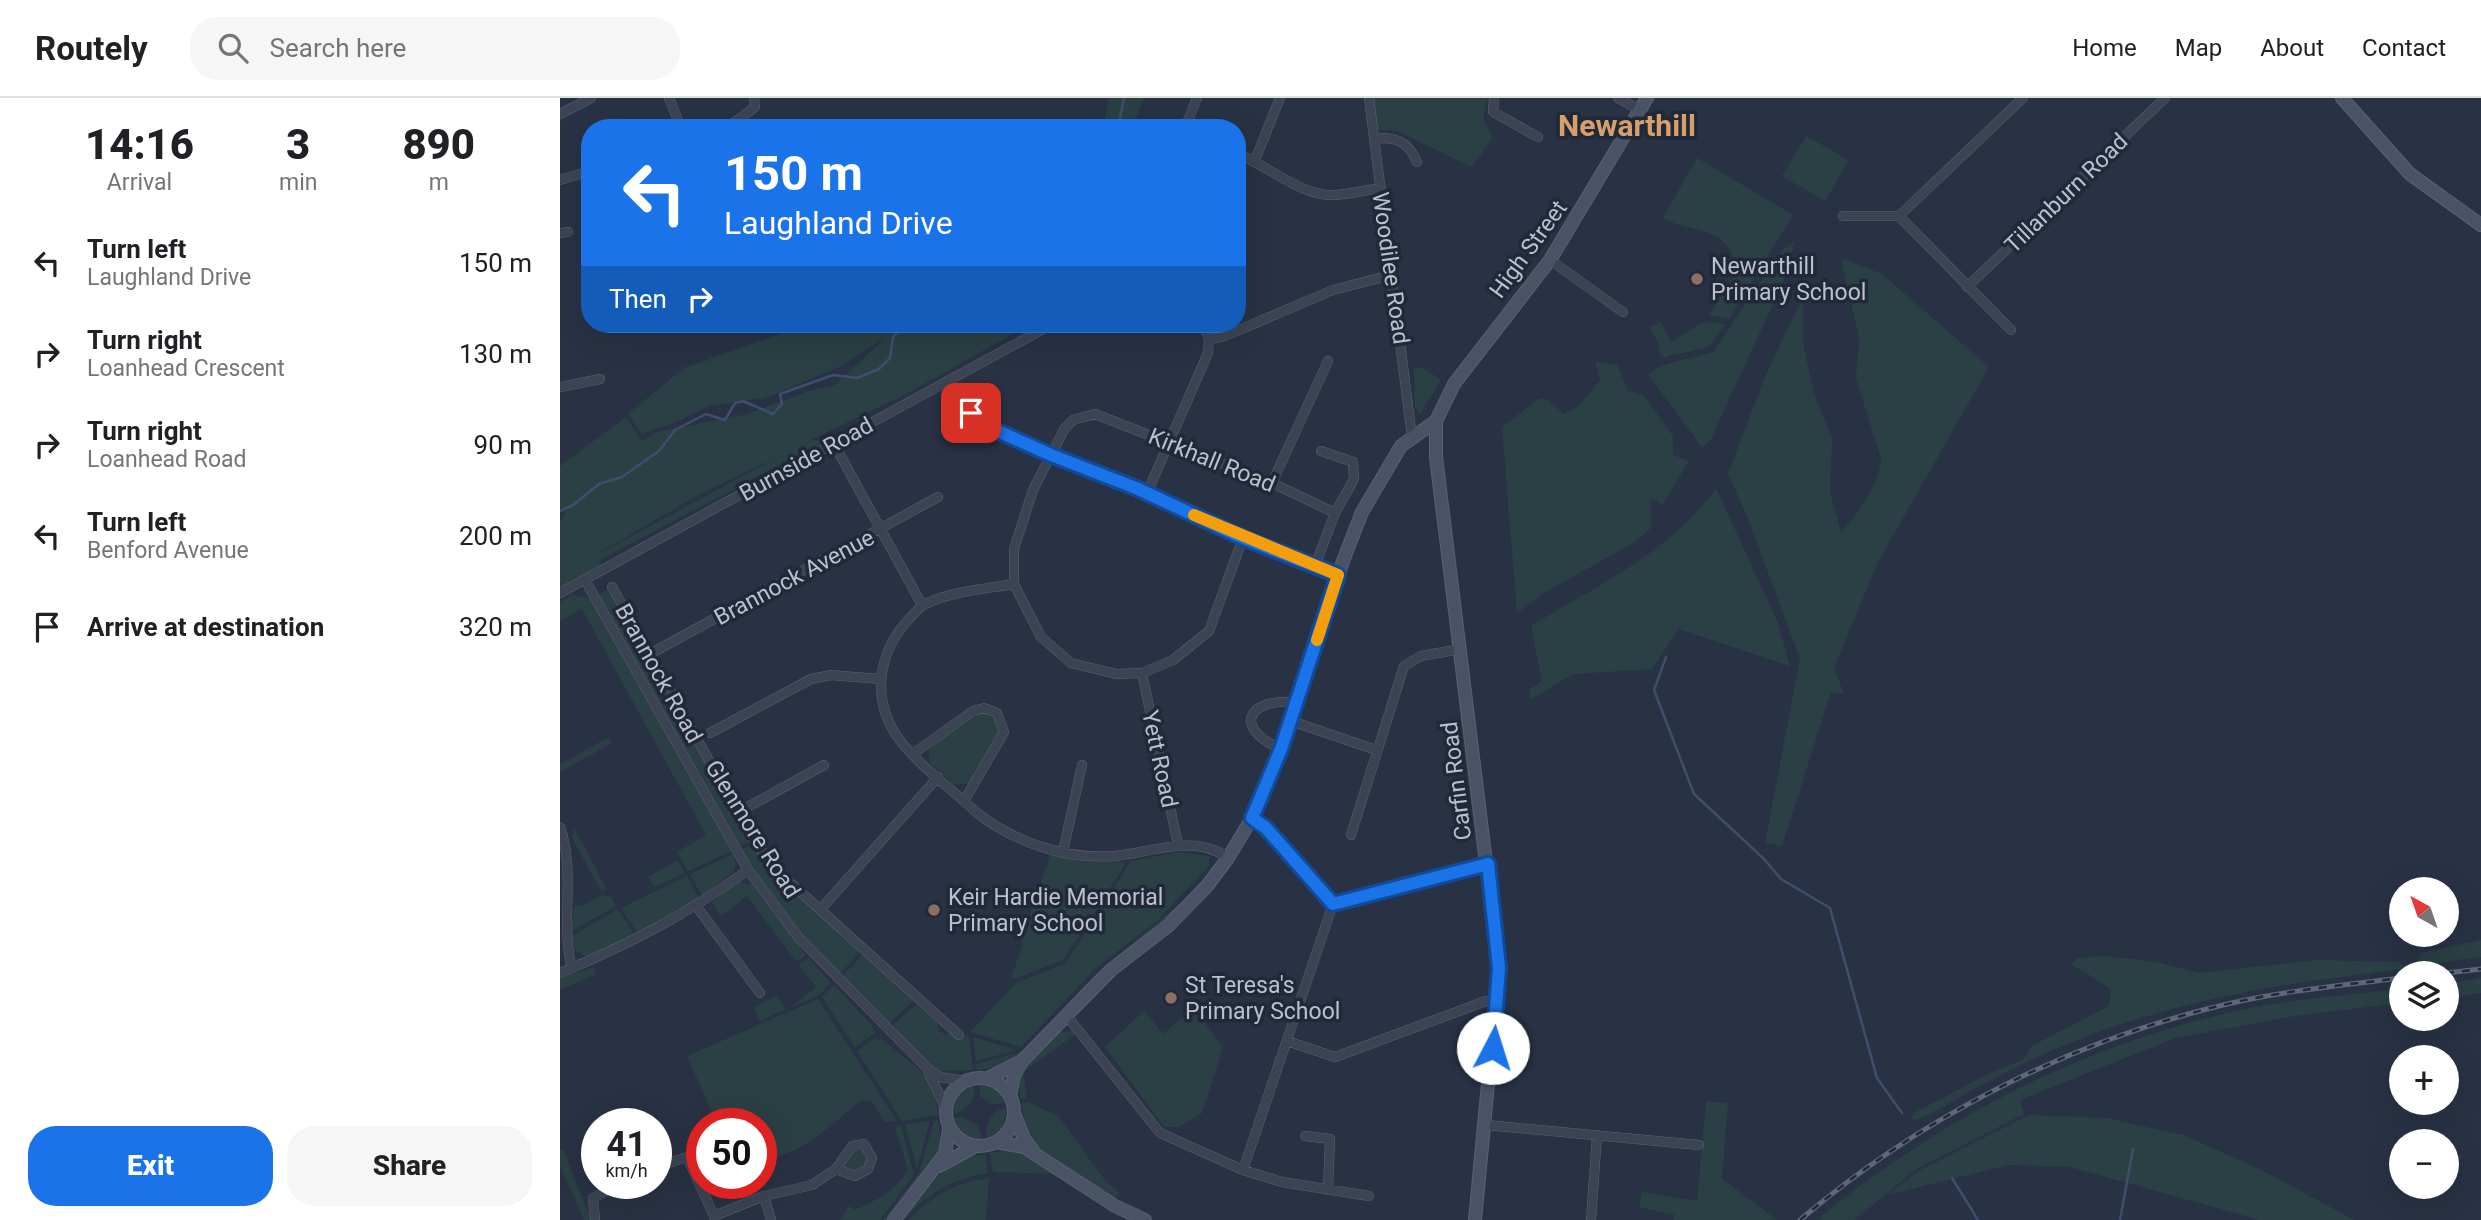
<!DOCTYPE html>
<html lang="en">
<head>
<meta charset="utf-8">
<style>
  :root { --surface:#fff; --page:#f6f6f6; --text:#202124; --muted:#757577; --line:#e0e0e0; --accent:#1a73e8 }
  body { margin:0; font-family:Roboto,sans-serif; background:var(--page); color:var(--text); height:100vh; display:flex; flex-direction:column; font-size:26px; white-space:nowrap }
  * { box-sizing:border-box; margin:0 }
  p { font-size:23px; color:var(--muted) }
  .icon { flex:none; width:38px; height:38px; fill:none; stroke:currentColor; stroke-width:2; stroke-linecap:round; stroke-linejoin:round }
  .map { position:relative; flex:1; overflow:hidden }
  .sheet { display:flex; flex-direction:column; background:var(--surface); width:560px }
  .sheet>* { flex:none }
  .top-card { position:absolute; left:21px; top:21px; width:665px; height:214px; border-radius:28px; box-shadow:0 7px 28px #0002; background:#1a73e8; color:#fff; overflow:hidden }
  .needle { width:46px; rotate:320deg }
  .controls { position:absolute; left:1829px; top:779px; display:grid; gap:14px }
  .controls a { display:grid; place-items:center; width:70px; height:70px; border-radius:50%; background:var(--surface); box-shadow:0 7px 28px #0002; font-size:35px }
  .speed { position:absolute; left:21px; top:1010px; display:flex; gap:14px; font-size:35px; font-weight:700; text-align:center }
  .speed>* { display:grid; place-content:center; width:91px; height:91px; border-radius:50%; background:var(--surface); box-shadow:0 7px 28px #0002; line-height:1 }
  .speed small { font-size:18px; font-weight:400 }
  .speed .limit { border:10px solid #d22; background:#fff; color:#111 }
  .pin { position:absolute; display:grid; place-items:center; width:60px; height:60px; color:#fff; margin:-30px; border-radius:14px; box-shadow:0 4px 10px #0006 }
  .me { position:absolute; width:77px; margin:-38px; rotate:5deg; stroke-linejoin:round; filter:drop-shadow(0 0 5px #0008) }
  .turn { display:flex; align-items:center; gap:24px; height:147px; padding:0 28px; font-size:32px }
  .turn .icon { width:91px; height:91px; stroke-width:2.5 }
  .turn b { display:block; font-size:49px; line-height:60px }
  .then { display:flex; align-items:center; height:66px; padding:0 28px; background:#0003; gap:14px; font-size:26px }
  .eta { display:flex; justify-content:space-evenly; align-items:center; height:119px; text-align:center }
  .eta b { font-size:42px; font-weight:800; line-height:49px }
  .primary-button { display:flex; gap:14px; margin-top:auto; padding:14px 28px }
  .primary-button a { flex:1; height:80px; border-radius:28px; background:var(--accent); color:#fff; font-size:28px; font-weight:800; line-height:80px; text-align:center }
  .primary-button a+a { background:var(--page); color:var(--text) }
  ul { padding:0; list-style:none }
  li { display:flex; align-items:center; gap:21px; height:91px; padding:0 28px }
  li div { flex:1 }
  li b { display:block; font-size:26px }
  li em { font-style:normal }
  header { display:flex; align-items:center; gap:42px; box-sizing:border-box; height:98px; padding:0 35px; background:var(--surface); border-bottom:2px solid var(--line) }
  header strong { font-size:33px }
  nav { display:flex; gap:38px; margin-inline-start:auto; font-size:24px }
  .search { width:490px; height:63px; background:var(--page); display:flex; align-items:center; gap:18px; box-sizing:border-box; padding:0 24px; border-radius:28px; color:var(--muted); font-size:26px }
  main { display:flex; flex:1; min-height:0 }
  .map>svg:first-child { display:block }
  .green { fill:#2a4044; fill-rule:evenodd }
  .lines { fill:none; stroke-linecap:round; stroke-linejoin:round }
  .stream { stroke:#3e4e6c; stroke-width:2.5 }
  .street-casing { stroke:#5b6271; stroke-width:10 }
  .secondary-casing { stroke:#5b6271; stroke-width:14 }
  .street { stroke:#3c4453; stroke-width:9 }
  .secondary { stroke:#4a5366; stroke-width:12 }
  .rail-casing { stroke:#5e687a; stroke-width:5 }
  .rail { stroke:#212939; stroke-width:2.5; stroke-dasharray:8; stroke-linecap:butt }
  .route-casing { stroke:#114b97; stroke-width:18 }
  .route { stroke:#1a73e8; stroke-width:12 }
  .slow { stroke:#f59e0b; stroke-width:12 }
  .education-dot { fill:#8d6e63; stroke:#212939; stroke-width:2.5 }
  .labels { text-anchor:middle; stroke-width:7; stroke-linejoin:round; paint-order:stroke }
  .street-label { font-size:23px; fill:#bac0cd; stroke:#212939 }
  .poi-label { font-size:23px; fill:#bac0cd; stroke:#212939; text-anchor:start }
  .district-label { font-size:30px; font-weight:bold; fill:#d6a06b; stroke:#212939 }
</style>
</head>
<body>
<header>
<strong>Routely</strong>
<div class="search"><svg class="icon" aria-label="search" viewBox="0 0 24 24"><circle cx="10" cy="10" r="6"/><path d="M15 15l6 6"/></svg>Search here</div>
<nav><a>Home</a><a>Map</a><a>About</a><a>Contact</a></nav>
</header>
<main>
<section class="sheet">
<div class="eta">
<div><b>14:16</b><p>Arrival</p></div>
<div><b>3</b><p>min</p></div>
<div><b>890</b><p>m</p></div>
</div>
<ul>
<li><svg class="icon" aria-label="left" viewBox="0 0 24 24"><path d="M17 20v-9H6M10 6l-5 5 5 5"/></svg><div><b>Turn left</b><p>Laughland Drive</p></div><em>150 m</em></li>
<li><svg class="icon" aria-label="right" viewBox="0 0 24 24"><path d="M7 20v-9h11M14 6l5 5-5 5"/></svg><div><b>Turn right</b><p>Loanhead Crescent</p></div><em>130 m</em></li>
<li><svg class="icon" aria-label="right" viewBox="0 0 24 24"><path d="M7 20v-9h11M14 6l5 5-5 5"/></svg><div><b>Turn right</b><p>Loanhead Road</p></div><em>90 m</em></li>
<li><svg class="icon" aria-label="left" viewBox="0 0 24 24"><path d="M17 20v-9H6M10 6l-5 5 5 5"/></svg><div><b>Turn left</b><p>Benford Avenue</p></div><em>200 m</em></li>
<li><svg class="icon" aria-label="arrive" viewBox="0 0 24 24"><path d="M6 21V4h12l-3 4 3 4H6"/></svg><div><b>Arrive at destination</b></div><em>320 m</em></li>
</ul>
<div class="primary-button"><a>Exit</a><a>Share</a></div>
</section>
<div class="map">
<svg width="1921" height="1122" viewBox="0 0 1921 1122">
  <rect width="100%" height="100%" fill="#283244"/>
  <path class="green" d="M549,0H584L571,30H543Z
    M812,0H927L923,21L933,39L912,69L835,32H816Z
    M1246,38L1289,62L1265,103L1222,78Z
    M1137,60L1233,117L1169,221L1149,217L1176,175C1171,124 1132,137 1103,120Z
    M1235,143L1225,180L1150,343L1142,350L1088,276L1103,267L1153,254L1222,152Z
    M1281,160L1322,176L1429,269L1318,464L1274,570L1284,596L1271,594L1222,748L1205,745L1240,561L1189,423L1168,376L1204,281L1243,198V245L1254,296L1272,341L1270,394L1281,434C1299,415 1319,387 1321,361L1296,280L1299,239Z
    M1101,224L1111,244L1143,224L1166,226L1149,249L1101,260L1098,244L1089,229Z
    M248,226L366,228L369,226H470L352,293L251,342H267L40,462L42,467L0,490V423L9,408L0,414V368L66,319L82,343L97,334L187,316L249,293L275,287L326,239L279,269L205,300L148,308L121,322L81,336L68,316L124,270ZM222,357L38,456H37L140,396Z
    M1035,263L1058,267L1067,292L1084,298L1113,338V357L1129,363L1102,407L1091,400V430L1075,444L984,495L957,515L942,329L980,300L988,302L1004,316L1019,308L1040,282Z
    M862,269L881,282L860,316L855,309L854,271Z
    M1156,390L1218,525L1230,568L1119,531L1092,571L1013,576L970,602V591L982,583L971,528C1034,489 1113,453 1156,390Z
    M47,492L189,743L181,748L39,497Z
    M12,497L30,501L172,753L128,773L117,754L146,737L22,511L0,523V504Z
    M422,614L436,621L438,636L411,685L394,687L370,665L368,649Z
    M49,639L52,645L0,674V666Z
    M14,729L47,792L41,793L12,740Z
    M191,747L223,783L301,853L279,877C243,838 208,798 182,752Z
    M619,754L649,758V768L596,824L538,868L461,949L410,934L455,886L506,865L571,763Z
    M173,756L176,765L174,773L142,798L130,776Z
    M490,757L525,764L560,763L565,767L503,862L454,881L451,880L463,845L461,844Z
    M118,762L125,775L94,789L88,779Z
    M127,778L139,800L78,836L61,810Z
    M179,783L192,787L246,857L237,864L187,798L161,818L151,804Z
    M42,797L51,799L56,808L12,833L14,808H22Z
    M618,807L620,809L543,871L460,959L437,969L417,972L416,966L461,954L533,878Z
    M58,811L75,837L27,859L14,851L13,837Z
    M1921,842V859L1869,866L1858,864L1861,855Z
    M302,857L307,858L355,901L328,927L281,880Z
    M1545,858L1596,864L1639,875L1757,862L1840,864L1845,871C1724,885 1611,902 1498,950C1463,965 1426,984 1393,1003C1377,1012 1368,1020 1350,1022L1354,1015L1432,974L1463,962L1472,948L1549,908L1551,891C1536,883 1526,872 1511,867L1517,860Z
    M249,860L271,885L259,897L230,910L256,889L239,867Z
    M34,869L36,876L0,892V880Z
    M1921,880V895L1893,899L1887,892V886Z
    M274,887L310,925L315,935L295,949L262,899Z
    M1841,891V905L1735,918L1616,940L1460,1002L1464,1016L1358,1070L1294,1122H1257C1375,1024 1517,950 1667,915C1724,902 1783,897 1841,891Z
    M216,897L226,911L200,923L194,910Z
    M258,901L337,1023L325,1024L312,1004L302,1002C273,1024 240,1061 201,1060V1026L157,1025L127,958Z
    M356,906L378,925V932L384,936L392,935L400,942L405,937L409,938L413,972L378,973L333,933L336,930L333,927Z
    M633,910L663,949L642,1015L619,1029H604L545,949L584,913L603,936Z
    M513,933L516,936L463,974L467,1000L461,1001C452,970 479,954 499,934Z
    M413,939L457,952L416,963Z
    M315,940L318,942L321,940C353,970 370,968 379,1017L342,1023L297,953Z
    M419,986L436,991L446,1005L432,1006L421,999Z
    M414,987C416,1003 407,1012 392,1017L397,998Z
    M1146,1003L1168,1005L1162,1081L1217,1122H1113L1115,1117L1079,1109L1082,1094L1137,1103Z
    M469,1004L498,1018L544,1081L559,1095L555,1101L476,1049L466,1029L461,1005Z
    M447,1010L442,1030L426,1041C425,1026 431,1012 447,1010Z
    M1469,1017L1546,1020L1623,1037L1702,1072L1794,1122H1700L1510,1069L1448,1067L1327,1097L1360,1072Z
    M403,1019L418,1028L422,1042C408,1041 397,1034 393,1020Z
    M378,1022L381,1047L378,1058L328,1122H323L359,1075L374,1023Z
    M370,1023L357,1071L345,1026Z
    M341,1027L354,1077L320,1122H280L289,1108L295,1112C318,1101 335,1094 348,1072L335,1029Z
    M302,1048L308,1060L306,1067L293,1074L285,1071L284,1066L291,1052Z
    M3,1051L31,1122H24L0,1068V1053Z
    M449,1052L463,1055L495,1076L433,1074L430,1055Z
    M425,1056L428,1075C397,1078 364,1097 345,1121L342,1119C367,1088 384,1063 425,1056Z
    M429,1080L426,1122H350C368,1099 400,1083 429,1080Z"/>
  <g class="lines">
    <path class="stream" d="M558,30L564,0
      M0,413L13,407L39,386L62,379L100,352L115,332L146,316L165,322L175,305L183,303L213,316L222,306L220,296L273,277L297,280L319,271L330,260L333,239L345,226
      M1106,559L1094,592L1134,696L1204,761L1221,781L1270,810L1317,980L1342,1015
      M1392,1080L1418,1122
      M1560,1122L1573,1051"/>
    <g class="street-casing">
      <path id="street" d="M109,0L121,30
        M809,0L852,339
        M934,0L933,14L978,39
        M1058,0L1080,12
        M0,16L31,0
        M167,30L195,9L194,0
        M625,30L637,0
        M814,40C836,39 848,43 857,64
        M677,56C706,66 741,98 772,97C788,97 805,92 821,90
        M695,62L720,0
        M0,82L30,73
        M1283,118H1339L1463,0
        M1339,118L1451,232
        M0,135L8,134
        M990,162L1063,214
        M1407,189L1605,0
        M649,241L665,238L773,192L831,177
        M389,282L400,304L422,326L587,395L683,440L778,477
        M0,289L40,281
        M274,346L362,507
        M761,353L793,364L794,381L775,415
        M712,385L768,263
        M587,395L648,255L649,241L643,226
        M683,440L649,533L613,562L582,575L556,576L511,565L481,539L454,486V451L473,392L505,330L513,322L535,316L712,385L775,415L755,468
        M25,482L188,772L238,839L368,971L380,979L404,983
        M454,486C425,491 392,493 365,506C359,509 355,515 350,520C317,554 311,603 339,641C360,669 392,691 417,715C455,744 505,762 553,758C591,755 634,735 668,760
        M52,489L194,743L225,780L399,937
        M0,495L492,226
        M88,557L378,399
        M582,575L618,747
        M731,623L816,652
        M150,635L251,581L271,577L320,581
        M721,651C673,630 686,600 737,604
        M353,656L413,613L424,610L437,615L444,634L404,703
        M177,715L264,667
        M0,729C16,775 0,824 12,870
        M791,737L844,568L861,558L901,551
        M503,754L522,667
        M773,806L928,766
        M137,809L200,895
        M260,812L378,679
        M0,875C72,845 125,817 188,772
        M506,917L600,1035L683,1072L722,1084L809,1098
        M727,943L775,959L926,903
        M368,973L385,1009
        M926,1027L1139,1047
        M745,1038L770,1041L768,1092
        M96,1069L127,1059L155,1120
        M683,1072L773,806L706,730L692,720
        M204,1098L211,1122
        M154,1118L204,1098L252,1087L276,1071L292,1048L304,1046L312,1060L308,1071L295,1078L276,1071
        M35,1122L33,1100L60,1085
        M1031,1122L1037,1037"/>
    </g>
    <g class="secondary-casing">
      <path id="secondary" d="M1782,0L1850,76L1921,127
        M386 1014a34 34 0 1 1 68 0a34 34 0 1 1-68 0Z
        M428,980L462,963
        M450,998L454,977L463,962L551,872L608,828L647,788L668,760L692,720L721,651L783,463L802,414L841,348L876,323
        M454,1015L464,1041L472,1051
        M436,1044L464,1049L555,1108L585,1122
        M379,1068L416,1048
        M334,1122L385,1056L389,1031
        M915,1122L939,870L876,359V323L894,286L990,162L1087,0"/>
    </g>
    <use href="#street" class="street"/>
    <use href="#secondary" class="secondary"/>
    <g class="rail-casing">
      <path id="rail" d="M1886,875L1921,871
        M1240,1122C1356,1023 1499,949 1647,911C1710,894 1776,888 1841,880"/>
    </g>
    <use href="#rail" class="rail"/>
  </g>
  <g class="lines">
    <g class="route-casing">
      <path id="route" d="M411,315L422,326L491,357L576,390L683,440L778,477L721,651L692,720L706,730L773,806L928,766L939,870L933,950"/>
    </g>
    <use href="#route" class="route"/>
    <path class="slow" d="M634,417L778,477L757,542"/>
  </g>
  <g class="education-dot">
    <circle cx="1137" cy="181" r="7"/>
    <circle cx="374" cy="812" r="7"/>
    <circle cx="611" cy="900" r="7"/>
  </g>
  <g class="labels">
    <g class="street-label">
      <text transform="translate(1506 95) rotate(-44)" y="8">Tillanburn Road</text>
      <text transform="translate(968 151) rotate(-54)" y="8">High Street</text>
      <text transform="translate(831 170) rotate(82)" y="8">Woodilee Road</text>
      <text transform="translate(246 361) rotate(-29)" y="8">Burnside Road</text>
      <text transform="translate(652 362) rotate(22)" y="8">Kirkhall Road</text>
      <text transform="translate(234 479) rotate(-28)" y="8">Brannock Avenue</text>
      <text transform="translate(99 575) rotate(61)" y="8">Brannock Road</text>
      <text transform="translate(600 661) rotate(78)" y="8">Yett Road</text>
      <text transform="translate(896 683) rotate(-97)" y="8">Carfin Road</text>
      <text transform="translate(193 731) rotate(58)" y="8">Glenmore Road</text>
    </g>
    <g class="poi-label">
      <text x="1151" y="176">Newarthill<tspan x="1151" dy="26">Primary School</tspan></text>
      <text x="388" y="807">Keir Hardie Memorial<tspan x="388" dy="26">Primary School</tspan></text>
      <text x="625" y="895">St Teresa's<tspan x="625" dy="26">Primary School</tspan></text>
    </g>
    <g class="district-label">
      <text x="1067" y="38">Newarthill</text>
    </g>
  </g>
</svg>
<div class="controls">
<a><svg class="needle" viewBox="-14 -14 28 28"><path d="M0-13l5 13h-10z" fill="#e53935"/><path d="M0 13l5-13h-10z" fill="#757577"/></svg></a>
<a><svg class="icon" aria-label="layers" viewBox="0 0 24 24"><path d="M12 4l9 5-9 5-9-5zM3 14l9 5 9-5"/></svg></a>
<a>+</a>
<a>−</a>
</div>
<div class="speed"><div>41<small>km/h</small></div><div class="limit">50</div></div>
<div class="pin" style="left:411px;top:315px;background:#d93025"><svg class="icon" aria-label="arrive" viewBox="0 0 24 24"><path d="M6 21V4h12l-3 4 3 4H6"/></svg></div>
<svg class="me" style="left:933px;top:950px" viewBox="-20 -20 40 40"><circle r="19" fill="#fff"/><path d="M0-13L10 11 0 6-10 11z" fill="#1a73e8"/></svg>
<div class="top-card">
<div class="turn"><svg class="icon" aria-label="left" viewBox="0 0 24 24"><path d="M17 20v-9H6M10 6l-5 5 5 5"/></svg><div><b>150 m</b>Laughland Drive</div></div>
<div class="then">Then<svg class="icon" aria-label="right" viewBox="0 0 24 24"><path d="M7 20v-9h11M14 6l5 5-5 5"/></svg></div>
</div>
</div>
</main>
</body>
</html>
